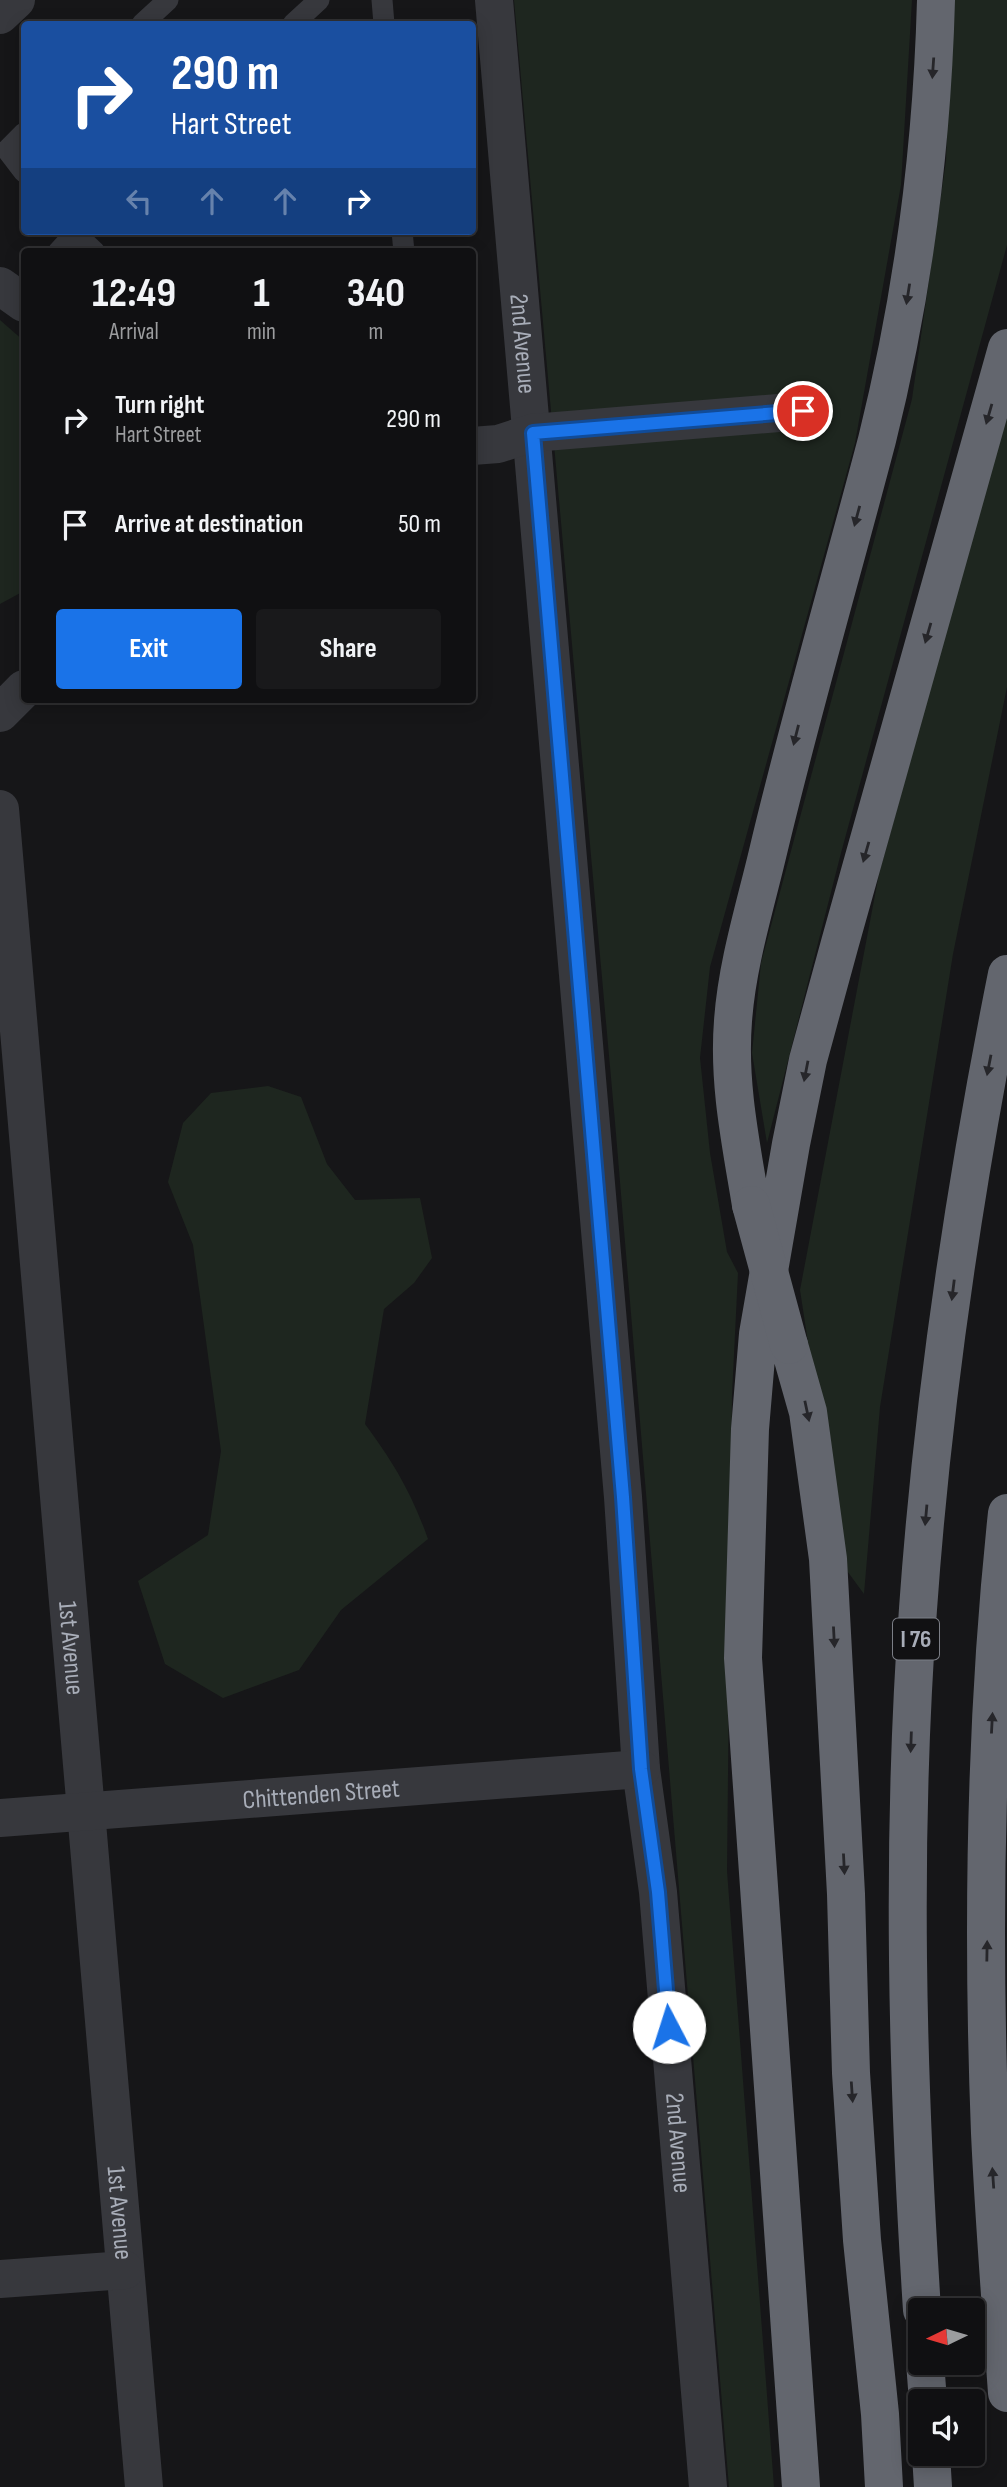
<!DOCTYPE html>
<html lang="en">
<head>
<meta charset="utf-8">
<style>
  :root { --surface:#101012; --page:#19191b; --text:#f1f3f6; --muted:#9c9d9f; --line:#303032; --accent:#1a73e8 }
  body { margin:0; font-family:"Sofia Sans Condensed",sans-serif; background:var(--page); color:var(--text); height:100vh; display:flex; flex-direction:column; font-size:26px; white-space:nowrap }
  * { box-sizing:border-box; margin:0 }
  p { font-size:23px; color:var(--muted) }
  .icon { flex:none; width:38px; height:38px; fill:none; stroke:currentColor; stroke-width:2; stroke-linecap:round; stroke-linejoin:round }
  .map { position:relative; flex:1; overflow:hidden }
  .panel { position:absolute; left:21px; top:248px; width:455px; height:455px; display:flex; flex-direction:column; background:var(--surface); border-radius:7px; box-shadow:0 4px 18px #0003,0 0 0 2px var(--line) }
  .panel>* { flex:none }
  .guide { position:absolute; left:21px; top:21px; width:455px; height:214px; border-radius:7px; box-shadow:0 4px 18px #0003,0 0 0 2px var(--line); background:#1a4fa0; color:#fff; overflow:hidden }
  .needle { width:46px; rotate:265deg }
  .buttons { position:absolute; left:908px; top:2298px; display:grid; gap:14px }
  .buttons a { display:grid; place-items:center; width:77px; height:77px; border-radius:7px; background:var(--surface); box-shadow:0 4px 18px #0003,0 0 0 2px var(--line); font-size:35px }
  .pin { position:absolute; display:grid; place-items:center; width:60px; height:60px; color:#fff; margin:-30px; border:4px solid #fff; border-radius:50%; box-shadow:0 2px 7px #0007 }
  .me { position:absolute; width:77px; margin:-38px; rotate:355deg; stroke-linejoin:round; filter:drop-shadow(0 0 5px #0008) }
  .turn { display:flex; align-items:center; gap:24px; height:147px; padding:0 35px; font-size:32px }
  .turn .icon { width:91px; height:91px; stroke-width:2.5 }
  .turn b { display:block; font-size:49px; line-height:60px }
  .lanes { display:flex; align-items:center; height:66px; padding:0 35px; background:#0003; justify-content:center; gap:35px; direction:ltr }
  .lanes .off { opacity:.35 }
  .eta { display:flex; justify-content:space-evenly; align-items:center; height:119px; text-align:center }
  .eta b { font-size:42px; font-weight:700; line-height:49px }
  .cta { display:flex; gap:14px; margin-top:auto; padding:14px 35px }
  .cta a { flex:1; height:80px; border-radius:7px; background:var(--accent); color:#fff; font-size:28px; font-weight:700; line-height:80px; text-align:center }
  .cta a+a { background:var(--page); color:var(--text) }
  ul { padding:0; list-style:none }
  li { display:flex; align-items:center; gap:21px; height:105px; padding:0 35px }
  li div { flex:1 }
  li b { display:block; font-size:26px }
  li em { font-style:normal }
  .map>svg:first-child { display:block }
  .green { fill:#1e261f }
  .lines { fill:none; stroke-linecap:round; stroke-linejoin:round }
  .service { stroke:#37383d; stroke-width:21 }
  .minor { stroke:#37383d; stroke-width:38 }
  .tertiary { stroke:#37383d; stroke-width:38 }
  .motorway { stroke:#63666e; stroke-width:38 }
  .motorway-bridge { stroke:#63666e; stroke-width:38 }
  .oneway { fill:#26262a }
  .route-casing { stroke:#114b97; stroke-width:18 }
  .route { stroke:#1a73e8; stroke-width:12 }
  .labels { text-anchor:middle; stroke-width:5; stroke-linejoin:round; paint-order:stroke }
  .shield { fill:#111113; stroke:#7b7e86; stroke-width:2 }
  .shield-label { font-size:24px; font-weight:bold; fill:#a8adb8 }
  .street-label { font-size:26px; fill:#a8adb8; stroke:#111113 }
</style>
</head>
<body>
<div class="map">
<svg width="1007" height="2487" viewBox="0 0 1007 2487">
  <rect width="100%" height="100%" fill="#161618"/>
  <path class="green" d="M514,0H912L901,185L855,443L710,967L700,1058L710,1153L727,1252L738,1273L732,1395L727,1871L774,2487H729L615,1122Z
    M951,0H1007V245L841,853L767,1143L752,1053L761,963L912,399L946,161Z
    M0,320L24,341V591L0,604Z
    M1007,409V687L953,954L880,1407L864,1594L842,1564L800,1290L879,874Z
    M268,1086L301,1097L327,1164L355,1200L420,1198L432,1258L414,1283L384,1309L365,1424C394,1463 412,1494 428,1539L341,1610L299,1670L223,1698L165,1664L138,1581L208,1535L221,1451L193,1245L168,1182L183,1123L211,1093Z"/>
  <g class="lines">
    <path class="service" d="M382,0L384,24
      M142,24L168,0
      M293,24L319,0
      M24,133L7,150L24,172
      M73,231L95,252
      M402,231L404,252
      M58,252L77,231"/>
    <g class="minor">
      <path id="s1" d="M494,0L623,1497L641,1769L658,1892L708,2487"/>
      <path d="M0,286L24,303"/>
      <path d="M472,446L498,444L532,433L803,411"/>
      <path d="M0,713L24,689"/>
      <path id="s2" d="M0,809L144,2487"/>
      <path id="s3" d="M0,1818L641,1769"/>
      <path d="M0,2279L125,2270"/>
    </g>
    <path class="tertiary" d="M0,15L16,0"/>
    <path class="motorway" d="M751,1205C741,1144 728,1083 733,1021C737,964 755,907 768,852C801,713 841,577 877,440C913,296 932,148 936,0
      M789,1345L808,1412L828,1559L846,1894L851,2073L862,2240L880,2414L884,2487
      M1007,1513C985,1718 982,1927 990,2133C994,2220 1001,2306 1007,2393
      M922,2310C907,2076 901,1842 918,1609C933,1395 965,1184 1007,974
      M925,2362L928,2401
      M931,2454L933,2487
      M801,2487L743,1658L750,1429L758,1334L791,1144L808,1060L840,943L1007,348"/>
    <path class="motorway-bridge" d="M751,1205L789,1345"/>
  </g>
  <defs><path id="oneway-solid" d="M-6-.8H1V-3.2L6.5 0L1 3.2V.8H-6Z" transform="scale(1.75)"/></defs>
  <g class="oneway">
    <use href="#oneway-solid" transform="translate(933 68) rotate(94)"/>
    <use href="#oneway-solid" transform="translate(908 294) rotate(99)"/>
    <use href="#oneway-solid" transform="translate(989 414) rotate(106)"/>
    <use href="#oneway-solid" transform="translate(857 516) rotate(105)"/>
    <use href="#oneway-solid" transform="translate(928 633) rotate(106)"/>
    <use href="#oneway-solid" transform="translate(796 735) rotate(104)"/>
    <use href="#oneway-solid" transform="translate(866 852) rotate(106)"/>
    <use href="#oneway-solid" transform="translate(989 1065) rotate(101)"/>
    <use href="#oneway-solid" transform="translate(806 1071) rotate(101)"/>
    <use href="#oneway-solid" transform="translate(953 1290) rotate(97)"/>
    <use href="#oneway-solid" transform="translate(807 1411) rotate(78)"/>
    <use href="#oneway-solid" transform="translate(926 1515) rotate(95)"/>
    <use href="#oneway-solid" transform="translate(834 1637) rotate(87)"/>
    <use href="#oneway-solid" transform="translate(992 1723) rotate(-87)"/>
    <use href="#oneway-solid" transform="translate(911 1742) rotate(92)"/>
    <use href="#oneway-solid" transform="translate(844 1864) rotate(87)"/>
    <use href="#oneway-solid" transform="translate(987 1951) rotate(-89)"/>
    <use href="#oneway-solid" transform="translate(852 2092) rotate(86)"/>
    <use href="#oneway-solid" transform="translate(993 2178) rotate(-94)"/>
  </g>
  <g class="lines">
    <g class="route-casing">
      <path id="route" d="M669,2027L658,1892L641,1769L623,1497L533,433L803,411"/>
    </g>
    <use href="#route" class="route"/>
  </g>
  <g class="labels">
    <rect class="shield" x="893" y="1618.5" width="46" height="41" rx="5"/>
    <g class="shield-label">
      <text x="916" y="1647">I 76</text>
    </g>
    <g class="street-label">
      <text dy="9" stroke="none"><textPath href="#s1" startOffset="345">2nd Avenue</textPath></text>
      <text dy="9" stroke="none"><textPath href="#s2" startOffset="842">1st Avenue</textPath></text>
      <text dy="9" stroke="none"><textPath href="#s3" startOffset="322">Chittenden Street</textPath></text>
      <text dy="9" stroke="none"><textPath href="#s1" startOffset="2151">2nd Avenue</textPath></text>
      <text dy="9" stroke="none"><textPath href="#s2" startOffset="1409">1st Avenue</textPath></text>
    </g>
  </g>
</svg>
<div class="buttons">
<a><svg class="needle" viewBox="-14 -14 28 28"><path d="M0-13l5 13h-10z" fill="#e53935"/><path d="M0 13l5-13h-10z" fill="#9c9d9f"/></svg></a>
<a><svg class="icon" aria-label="sound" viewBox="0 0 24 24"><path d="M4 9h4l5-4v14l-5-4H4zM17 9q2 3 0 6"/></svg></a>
</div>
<div class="pin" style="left:803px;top:411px;background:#d93025"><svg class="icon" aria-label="arrive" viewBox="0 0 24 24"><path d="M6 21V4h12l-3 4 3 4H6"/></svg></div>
<svg class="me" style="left:669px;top:2027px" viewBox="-20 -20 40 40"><circle r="19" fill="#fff"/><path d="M0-13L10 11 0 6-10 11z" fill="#1a73e8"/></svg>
<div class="guide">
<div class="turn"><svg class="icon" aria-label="right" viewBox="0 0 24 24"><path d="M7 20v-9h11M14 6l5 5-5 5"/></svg><div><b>290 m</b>Hart Street</div></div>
<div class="lanes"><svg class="icon off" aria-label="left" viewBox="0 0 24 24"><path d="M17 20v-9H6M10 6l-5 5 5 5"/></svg><svg class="icon off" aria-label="ahead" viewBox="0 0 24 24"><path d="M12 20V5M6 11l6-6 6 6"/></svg><svg class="icon off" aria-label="ahead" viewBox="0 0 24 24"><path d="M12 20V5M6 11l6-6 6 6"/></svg><svg class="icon" aria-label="right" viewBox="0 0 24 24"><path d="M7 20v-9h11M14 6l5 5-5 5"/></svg></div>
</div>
<section class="panel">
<div class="eta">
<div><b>12:49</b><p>Arrival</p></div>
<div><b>1</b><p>min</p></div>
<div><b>340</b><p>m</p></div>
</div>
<ul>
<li><svg class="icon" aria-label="right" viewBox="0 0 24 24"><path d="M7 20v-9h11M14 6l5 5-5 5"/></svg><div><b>Turn right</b><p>Hart Street</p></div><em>290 m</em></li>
<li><svg class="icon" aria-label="arrive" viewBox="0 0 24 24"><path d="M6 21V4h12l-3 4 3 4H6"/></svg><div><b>Arrive at destination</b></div><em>50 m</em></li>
</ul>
<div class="cta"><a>Exit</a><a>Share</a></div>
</section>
</div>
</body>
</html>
